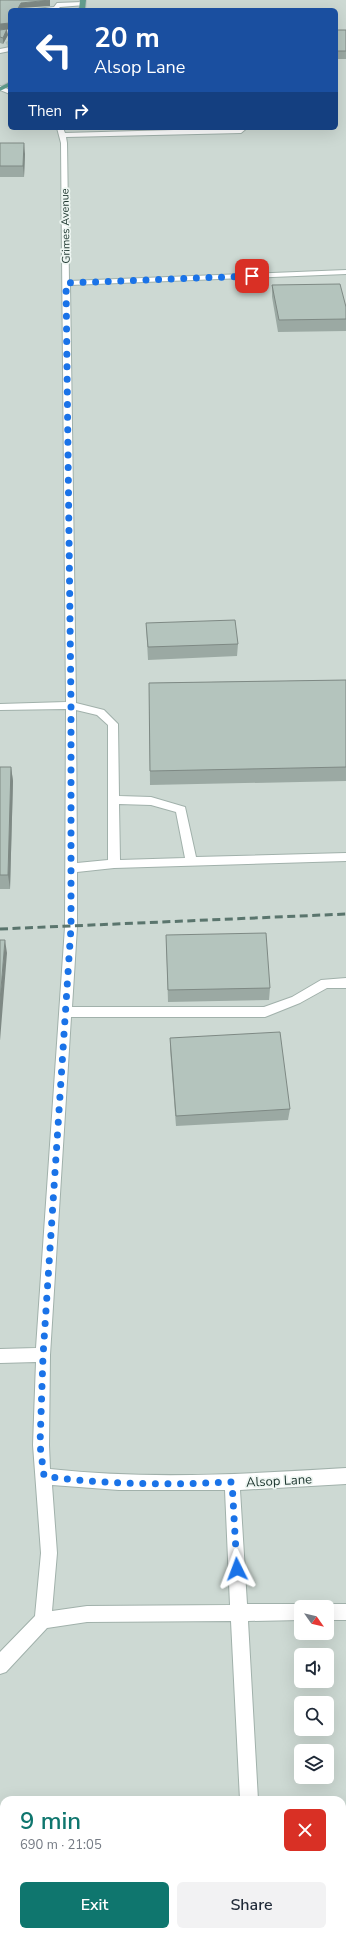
<!DOCTYPE html>
<html lang="en">
<head>
<meta charset="utf-8">
<style>
  :root { --surface:#fff; --page:#f2f2f3; --text:#1f2937; --muted:#747a83; --accent:#0f766e }
  body { margin:0; font-family:"Nunito Sans",sans-serif; background:var(--page); color:var(--text); height:100vh; display:flex; flex-direction:column; font-size:15px; white-space:nowrap }
  * { box-sizing:border-box; margin:0 }
  p { font-size:13px; color:var(--muted) }
  .icon { flex:none; width:22px; height:22px; fill:none; stroke:currentColor; stroke-width:2; stroke-linecap:round; stroke-linejoin:round }
  .map { position:relative; flex:1; overflow:hidden }
  .side { position:absolute; left:0px; top:1796px; width:346px; height:140px; display:flex; flex-direction:column; background:var(--surface); border-radius:12px 12px 0 0; box-shadow:0 4px 16px #0002 }
  .side>* { flex:none }
  .guide { position:absolute; left:8px; top:8px; width:330px; height:122px; border-radius:6px; box-shadow:0 4px 16px #0002; background:#1a4fa0; color:#fff; overflow:hidden }
  .needle { width:26px; rotate:124deg }
  .tools { position:absolute; left:294px; top:1600px; display:grid; gap:8px }
  .tools a { display:grid; place-items:center; width:40px; height:40px; border-radius:6px; background:var(--surface); box-shadow:0 4px 16px #0002; font-size:20px }
  .pin { position:absolute; display:grid; place-items:center; width:34px; height:34px; color:#fff; margin:-17px; border-radius:8px; box-shadow:0 2px 6px #0006 }
  .me { position:absolute; width:44px; margin:-22px; rotate:357deg; stroke-linejoin:round; filter:drop-shadow(0 0 3px #0008) }
  .turn { display:flex; align-items:center; gap:14px; height:84px; padding:0 20px; font-size:18px }
  .turn .icon { width:52px; height:52px; stroke-width:2.5 }
  .turn b { display:block; font-size:28px; line-height:34px }
  .then { display:flex; align-items:center; height:38px; padding:0 20px; background:#0003; gap:8px; font-size:15px }
  .round { display:grid; place-items:center; flex:none; width:42px; height:42px; border-radius:6px; background:var(--page) }
  .headline { display:flex; align-items:center; justify-content:space-between; height:68px; padding:0 20px }
  h1 { font-size:24px; font-weight:600; line-height:30px; color:var(--accent) }
  .cta { display:flex; gap:8px; margin-top:auto; padding:8px 20px }
  .cta a { flex:1; height:46px; border-radius:6px; background:var(--accent); color:#fff; font-size:16px; font-weight:600; line-height:46px; text-align:center }
  .cta a+a { background:var(--page); color:var(--text) }
  .map>svg:first-child { display:block }
  .built { fill:#cdd9d3; fill-rule:evenodd }
  .lines { fill:none; stroke-linecap:round; stroke-linejoin:round }
  .minor-tunnel { stroke:#b8c7c0; stroke-width:6; stroke-dasharray:6 3; stroke-linecap:butt }
  .minor-casing { stroke:#a1b1ab; stroke-width:2 }
  .major-casing { stroke:#bcc4c2; stroke-width:2 }
  .minor { fill:#fff; fill-rule:evenodd }
  .major { fill:#639e8e; fill-rule:evenodd }
  .rail { stroke:#5a756d; stroke-width:3; stroke-dasharray:8 4.5; stroke-linecap:butt }
  .wall { fill:#9ba9a3 }
  .shaded-wall { fill:#7e8984 }
  .building { fill:#b4c4bd; stroke:#7e8984 }
  .route { stroke:#1a73e8; stroke-width:7; stroke-dasharray:0 12.6 }
  .labels { text-anchor:middle; stroke-width:3.5; stroke-linejoin:round; paint-order:stroke }
  .street-label { font-size:11px; fill:#203932; stroke:#eef6f2 }
  .near-street-label { font-size:13px; fill:#203932; stroke:#eef6f2 }
</style>
</head>
<body>
<div class="map">
<svg width="346" height="1936" viewBox="0 0 346 1936">
  <rect width="100%" height="100%" fill="#deeae4"/>
  <path class="built" d="M0,0H346V1936H0ZM10,10H336V128H10ZM301,1607H327V1633H301ZM301,1655H327V1681H301ZM301,1703H327V1729H301ZM301,1751H327V1777H301ZM4,1800H342V1932H4Z"/>
  <g class="lines">
    <path class="minor-tunnel" d="M7,45L10,43"/>
    <g class="minor-casing">
      <path id="minor" d="M83,2L85,5L60,7L57,10H27L54,7L57,3Z
        M10,29V33L0,35V31Z
        M10,47V51L0,53V49Z
        M0,86L10,90V94L0,90Z
        M57,128H63L65,133L247,128L241,133L66,137L67,143L69,281L346,270V274L70,285L76,703L104,710L118,724L119,796L151,797L185,807L196,857L346,853V861L114,868L77,872V927L72,1007H264L292,997L321,980L346,978V988H327L300,1003L265,1017H71L50,1355L49,1445L50,1469C149,1480 247,1474 346,1468V1484L240,1490L247,1604H301L307,1607H301V1620L248,1621L258,1800H240L231,1621L87,1622L47,1628L6,1672L0,1674V1652L35,1616L41,1553L33,1445L36,1362L0,1363V1349L36,1348L65,927L66,709L0,710V704L66,702L61,143ZM76,710L97,715L108,725V860L77,863ZM119,804L151,805L176,812L185,858L120,860ZM52,1485L119,1490H225L230,1605L87,1606L52,1611L57,1553Z
        M327,1604H346V1620H327V1607H321Z
        M0,1819L4,1821V1842L0,1840Z
        M342,1854L346,1856V1874L342,1872Z"/>
    </g>
    <g class="major-casing">
      <path id="major" d="M80,0H86L85,10H79Z
        M10,82V86L0,91V87Z"/>
    </g>
    <use href="#minor" class="minor"/>
    <use href="#major" class="major"/>
    <path class="rail" d="M0,929L346,914"/>
  </g>
  <path class="wall" d="M0,30L8,35L3,44L0,43Z
    M336,30H346V59H336Z
    M0,143L25,154L24,177H0Z
    M272,285L346,307V331L278,332L272,297Z
    M146,623L238,644L237,656L148,660Z
    M346,680V781L150,785L149,683Z
    M0,767H11L13,781L10,889H0Z
    M166,935L270,988L269,1000L168,1002Z
    M170,1038L290,1109L288,1120L176,1126L170,1049Z"/>
  <path class="shaded-wall" d="M50,0V6L21,8V10H17L21,3Z
    M10,23V29L0,30V24Z
    M7,29L8,35L3,44V38Z
    M24,143L25,154L24,177L23,166Z
    M11,767L13,781L10,889L8,875Z
    M5,940L7,953L0,1041V1001Z"/>
  <path class="building" d="M0,0H50L21,3L17,10H10V23L0,24Z
    M7,29L3,38L0,37V30Z
    M336,30H346V51H336Z
    M0,143H24L23,166H0Z
    M340,284L346,307V319L279,320L272,285Z
    M235,620L238,644L148,647L146,623Z
    M346,680V767L150,771L149,683Z
    M0,767H11L8,875H0Z
    M266,933L270,988L168,990L166,935Z
    M0,940H5L0,1001Z
    M280,1032L290,1109L176,1116L170,1038Z"/>
  <g class="lines">
    <path class="route" d="M237,1569L232,1482C169,1485 107,1485 44,1476L40,1445L43,1356L71,927V705L66,283L252,276"/>
  </g>
  <g class="labels">
    <g class="street-label">
      <text transform="translate(65 226) rotate(-91)" y="4">Grimes Avenue</text>
    </g>
    <g class="near-street-label">
      <text transform="translate(279 1480) rotate(-3)" y="5">Alsop Lane</text>
    </g>
  </g>
</svg>
<div class="tools">
<a><svg class="needle" viewBox="-14 -14 28 28"><path d="M0-13l5 13h-10z" fill="#e53935"/><path d="M0 13l5-13h-10z" fill="#747a83"/></svg></a>
<a><svg class="icon" aria-label="sound" viewBox="0 0 24 24"><path d="M4 9h4l5-4v14l-5-4H4zM17 9q2 3 0 6"/></svg></a>
<a><svg class="icon" aria-label="search" viewBox="0 0 24 24"><circle cx="10" cy="10" r="6"/><path d="M15 15l6 6"/></svg></a>
<a><svg class="icon" aria-label="layers" viewBox="0 0 24 24"><path d="M12 4l9 5-9 5-9-5zM3 14l9 5 9-5"/></svg></a>
</div>
<div class="pin" style="left:252px;top:276px;background:#d93025"><svg class="icon" aria-label="arrive" viewBox="0 0 24 24"><path d="M6 21V4h12l-3 4 3 4H6"/></svg></div>
<svg class="me" style="left:237px;top:1569px" viewBox="-20 -20 40 40"><path d="M0-17L14 15 0 8-14 15z" fill="#1a73e8" stroke="#fff" stroke-width="4"/></svg>
<div class="guide">
<div class="turn"><svg class="icon" aria-label="left" viewBox="0 0 24 24"><path d="M17 20v-9H6M10 6l-5 5 5 5"/></svg><div><b>20 m</b>Alsop Lane</div></div>
<div class="then">Then<svg class="icon" aria-label="right" viewBox="0 0 24 24"><path d="M7 20v-9h11M14 6l5 5-5 5"/></svg></div>
</div>
<section class="side">
<div class="headline"><div><h1>9 min</h1><p>690 m · 21:05</p></div><a class="round" style="background:#d93025;color:#fff"><svg class="icon" aria-label="close" viewBox="0 0 24 24"><path d="M6 6l12 12M18 6L6 18"/></svg></a></div>
<div class="cta"><a>Exit</a><a>Share</a></div>
</section>
</div>
</body>
</html>
